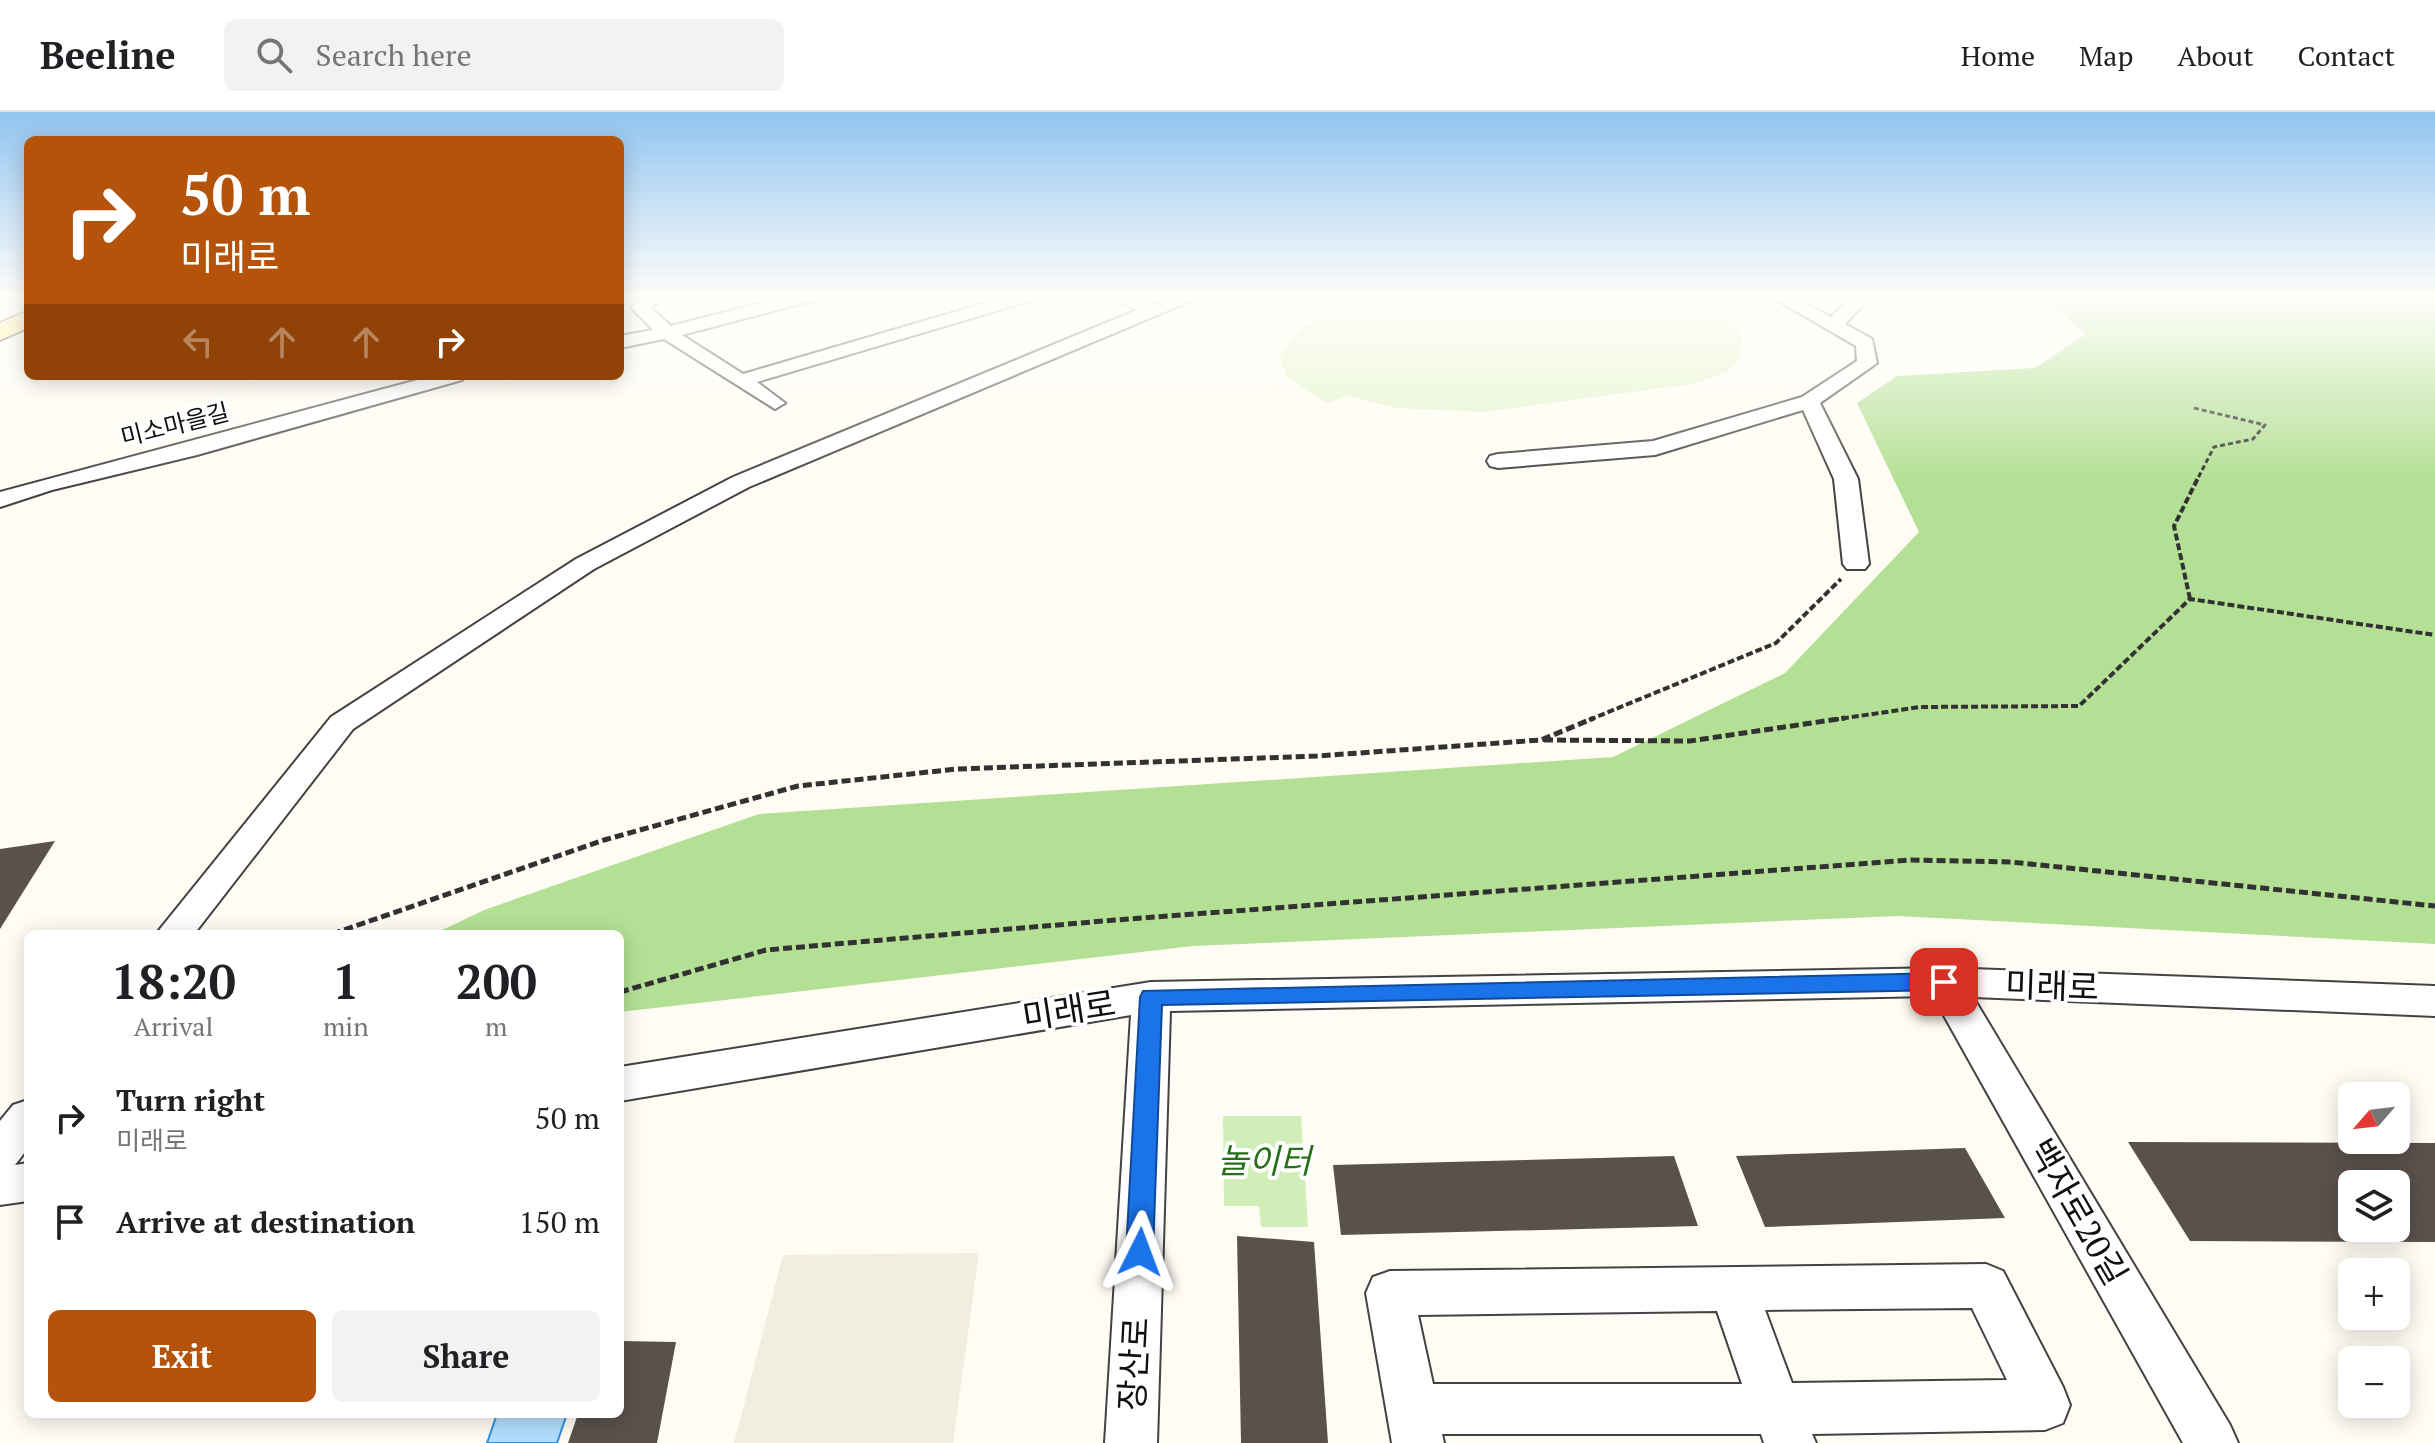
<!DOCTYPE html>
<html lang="en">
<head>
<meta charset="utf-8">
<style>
  :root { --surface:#fff; --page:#f2f2f2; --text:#202124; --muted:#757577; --line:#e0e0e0; --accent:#b45309 }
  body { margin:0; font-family:"PT Serif","Noto Sans KR",serif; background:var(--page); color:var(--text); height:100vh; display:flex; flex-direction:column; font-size:30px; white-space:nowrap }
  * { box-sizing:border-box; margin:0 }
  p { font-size:26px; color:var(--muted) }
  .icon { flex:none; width:44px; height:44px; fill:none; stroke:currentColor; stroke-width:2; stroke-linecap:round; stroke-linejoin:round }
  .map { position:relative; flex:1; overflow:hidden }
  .panel { position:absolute; left:24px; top:818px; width:600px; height:488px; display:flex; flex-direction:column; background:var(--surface); border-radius:12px; box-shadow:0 4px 20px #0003 }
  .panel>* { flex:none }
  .hud { position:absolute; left:24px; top:24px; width:600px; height:244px; border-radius:12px; box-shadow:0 4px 20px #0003; background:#b45309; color:#fff; overflow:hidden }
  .needle { width:52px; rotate:242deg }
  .tools { position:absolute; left:2338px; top:970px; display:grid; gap:16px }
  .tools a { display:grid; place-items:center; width:72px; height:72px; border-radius:12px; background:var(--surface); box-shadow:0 4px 20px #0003; font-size:40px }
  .pin { position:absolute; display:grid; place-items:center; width:68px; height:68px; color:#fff; margin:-34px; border-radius:16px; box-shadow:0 4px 12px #0006 }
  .me { position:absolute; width:88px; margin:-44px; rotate:3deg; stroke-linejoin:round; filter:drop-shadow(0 0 6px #0008) }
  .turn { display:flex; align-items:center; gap:28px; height:168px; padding:0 24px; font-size:36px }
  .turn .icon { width:104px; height:104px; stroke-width:2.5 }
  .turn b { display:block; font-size:56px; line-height:68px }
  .lanes { display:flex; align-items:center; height:76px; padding:0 24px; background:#0003; justify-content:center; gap:40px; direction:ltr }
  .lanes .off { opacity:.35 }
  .eta { display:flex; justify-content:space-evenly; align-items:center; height:136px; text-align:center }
  .eta b { font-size:48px; font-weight:800; line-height:56px }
  .cta { display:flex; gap:16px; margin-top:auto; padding:16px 24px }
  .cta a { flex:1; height:92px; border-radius:12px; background:var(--accent); color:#fff; font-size:32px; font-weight:800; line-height:92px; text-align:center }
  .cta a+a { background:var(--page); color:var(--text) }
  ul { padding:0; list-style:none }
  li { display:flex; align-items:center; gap:24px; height:104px; padding:0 24px }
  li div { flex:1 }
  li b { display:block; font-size:30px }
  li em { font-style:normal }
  header { display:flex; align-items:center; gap:48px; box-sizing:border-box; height:112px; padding:0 40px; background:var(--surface); border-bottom:2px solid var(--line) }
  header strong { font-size:38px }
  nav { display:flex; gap:44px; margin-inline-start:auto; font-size:28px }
  .search { width:560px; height:72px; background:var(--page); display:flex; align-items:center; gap:20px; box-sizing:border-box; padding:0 28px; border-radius:12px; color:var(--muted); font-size:30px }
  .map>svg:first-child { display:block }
  .green { fill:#d1eeb8 }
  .forest { fill:#b4e095 }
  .pitch { fill:#e4f4ca }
  .plaza { fill:#f1eddf }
  .water { fill:#b2ddfc; stroke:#328fda; stroke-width:2 }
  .building { fill:#5a514b; fill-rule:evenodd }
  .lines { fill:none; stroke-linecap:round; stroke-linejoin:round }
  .minor-casing { stroke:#434343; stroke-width:4 }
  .major-casing { stroke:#212121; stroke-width:4 }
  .path-far2 { stroke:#323232; stroke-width:3; stroke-dasharray:5 3; stroke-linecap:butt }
  .path-far1 { stroke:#323232; stroke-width:4; stroke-dasharray:7 3; stroke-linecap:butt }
  .path { stroke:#323232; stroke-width:5; stroke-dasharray:9 4; stroke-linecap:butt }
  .minor { fill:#fff; fill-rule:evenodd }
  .major { fill:#ffe063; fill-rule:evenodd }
  .route { fill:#1a73e8; stroke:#114b97; stroke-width:2 }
  .labels { text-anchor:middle; stroke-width:8; stroke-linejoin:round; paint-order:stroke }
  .far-street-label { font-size:24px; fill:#101010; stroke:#fff }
  .near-street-label { font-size:34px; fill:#101010; stroke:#fff }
  .near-park-label { font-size:34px; font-style:italic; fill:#276f19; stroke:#fff }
</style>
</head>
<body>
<header>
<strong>Beeline</strong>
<div class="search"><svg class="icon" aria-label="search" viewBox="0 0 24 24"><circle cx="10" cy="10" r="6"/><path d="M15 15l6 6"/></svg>Search here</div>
<nav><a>Home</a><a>Map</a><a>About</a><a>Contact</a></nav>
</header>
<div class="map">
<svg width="2435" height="1331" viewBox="0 0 2435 1331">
  <rect width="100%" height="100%" fill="#fffdf3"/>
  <path class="green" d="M1223,1004H1301L1308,1115H1261L1259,1094H1224Z"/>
  <path class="forest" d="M2046,184H2435V832L1898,804L1193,834L620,900V822H434L484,798L759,702L1613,645L1785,561L1919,420L1857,291L1897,264L2035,256L2086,222L2049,190Z"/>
  <path class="pitch" d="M1444,184H1670L1726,207L1741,223L1744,235L1736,250L1727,260L1693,272L1483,300L1396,296L1349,284L1327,291L1287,265L1280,245C1310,187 1387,190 1444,184Z"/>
  <path class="plaza" d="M979,1141L953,1331H734L783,1143Z"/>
  <path class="water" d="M497,1302H567L557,1331H487Z"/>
  <path class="building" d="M55,729L0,817V737Z
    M2128,1030L2435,1031V1130L2190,1129ZM2352,1072H2396V1116H2352Z
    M1965,1036L2005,1106L1765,1115L1736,1044Z
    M1674,1044L1698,1114L1341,1123L1333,1053Z
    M1237,1124L1314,1130L1328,1331H1241Z
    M620,1229L676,1230L657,1331H568L578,1302H620Z"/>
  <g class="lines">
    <g class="minor-casing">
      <path id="minor" d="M645,184H666L651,196L671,214L789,184H818L815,188L682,223L743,262L1009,184H1036L1033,188L757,270L785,291L775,297L664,227L620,236V224L653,218L631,195Z
        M1107,184H1131L1153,192L1172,184H1196L1193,188L749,375L594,457L353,617L194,822H156L331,605L576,447L733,365L1137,198Z
        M1770,184H1792L1831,205L1852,184H1871L1845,212L1872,227L1877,251L1820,291L1858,367L1869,452L1865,457H1847L1843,452L1834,367L1803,298L1655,343L1498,356L1490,354L1487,349L1490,344L1498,342L1653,329L1802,285L1857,249L1856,234Z
        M432,264H465L462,268L197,343L52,378L0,395V380Z
        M1944,856L2435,874V904L1973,885L2230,1313L2238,1331H2183L1933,884L1170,899L1157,1331H1105L1131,903L620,989V955L1151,870Z
        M28,988V1036L15,1053L28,1051V1089L0,1093V1009L13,993Z
        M1986,1152L2003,1159L2063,1275L2070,1293L2063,1311L2045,1318L1812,1322L1816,1331H1764L1761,1322H1442L1444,1331H1392L1366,1181L1373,1165L1390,1159ZM1972,1196L2007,1268L1792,1271L1765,1198ZM1717,1199L1742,1272H1433L1418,1203Z"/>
    </g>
    <g class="major-casing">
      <path id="major" d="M28,199V216L0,228V211Z"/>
    </g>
    <path class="path-far2" d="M2194,296L2265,313L2253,327L2214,335L2197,368"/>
    <path class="path-far1" d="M2190,487L2174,414L2198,366
      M1589,608L1776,531L1841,467
      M1832,608L1920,595L2079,594L2190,487L2435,523"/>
    <path class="path" d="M1544,628L1690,629L1845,606
      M332,822L604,728L798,674L957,657L1317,644L1541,628L1594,606
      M620,880L766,838L1115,808L1911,748L2011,750L2435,794"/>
    <use href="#minor" class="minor"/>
    <use href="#major" class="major"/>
  </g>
  <linearGradient id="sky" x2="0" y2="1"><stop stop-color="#92c4f0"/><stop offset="0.5" stop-color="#fffefa"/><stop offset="1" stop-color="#fffefa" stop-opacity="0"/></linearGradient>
  <rect width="2435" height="370" fill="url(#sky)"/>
  <path class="route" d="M1944,861L1951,864L1955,870L1951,875L1944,878L1162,893L1153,1140L1149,1148L1140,1152L1130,1148L1126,1140L1140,885L1143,879Z"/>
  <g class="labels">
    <g class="far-street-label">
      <text transform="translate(175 313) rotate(-14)" y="8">미소마을길</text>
    </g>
    <g class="near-street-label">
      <text transform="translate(2052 874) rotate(2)" y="12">미래로</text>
      <text transform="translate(1069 898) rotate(-9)" y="12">미래로</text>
      <text transform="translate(2078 1100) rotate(60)" y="12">백자로20길</text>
      <text transform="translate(1134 1252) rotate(-87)" y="12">장산로</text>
    </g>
    <g class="near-park-label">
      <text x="1264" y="1061">놀이터</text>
    </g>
  </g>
</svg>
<div class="tools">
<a><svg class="needle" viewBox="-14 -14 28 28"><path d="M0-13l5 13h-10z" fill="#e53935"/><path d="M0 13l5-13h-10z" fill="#757577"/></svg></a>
<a><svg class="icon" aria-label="layers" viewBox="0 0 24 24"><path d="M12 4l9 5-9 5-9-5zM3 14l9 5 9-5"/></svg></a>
<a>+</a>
<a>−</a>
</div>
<div class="pin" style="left:1944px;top:870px;background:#d93025"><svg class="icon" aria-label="arrive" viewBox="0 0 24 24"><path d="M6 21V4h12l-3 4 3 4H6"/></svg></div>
<svg class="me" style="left:1140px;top:1140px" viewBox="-20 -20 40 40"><path d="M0-17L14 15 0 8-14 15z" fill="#1a73e8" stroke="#fff" stroke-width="4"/></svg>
<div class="hud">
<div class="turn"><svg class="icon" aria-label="right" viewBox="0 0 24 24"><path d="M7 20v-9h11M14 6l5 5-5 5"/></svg><div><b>50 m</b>미래로</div></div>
<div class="lanes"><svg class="icon off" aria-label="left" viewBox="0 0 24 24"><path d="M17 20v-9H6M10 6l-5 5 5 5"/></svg><svg class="icon off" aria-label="ahead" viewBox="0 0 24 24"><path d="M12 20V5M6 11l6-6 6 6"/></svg><svg class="icon off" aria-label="ahead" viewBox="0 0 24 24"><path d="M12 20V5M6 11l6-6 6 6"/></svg><svg class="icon" aria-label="right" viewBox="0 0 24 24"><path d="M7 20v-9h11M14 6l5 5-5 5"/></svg></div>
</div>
<section class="panel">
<div class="eta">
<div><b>18:20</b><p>Arrival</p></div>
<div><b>1</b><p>min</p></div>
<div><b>200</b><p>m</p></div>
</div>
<ul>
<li><svg class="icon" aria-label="right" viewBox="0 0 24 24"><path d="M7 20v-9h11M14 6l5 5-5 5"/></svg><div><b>Turn right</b><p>미래로</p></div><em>50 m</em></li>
<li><svg class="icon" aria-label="arrive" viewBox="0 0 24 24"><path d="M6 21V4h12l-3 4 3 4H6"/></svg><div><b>Arrive at destination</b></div><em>150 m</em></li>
</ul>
<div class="cta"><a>Exit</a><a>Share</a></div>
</section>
</div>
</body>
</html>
